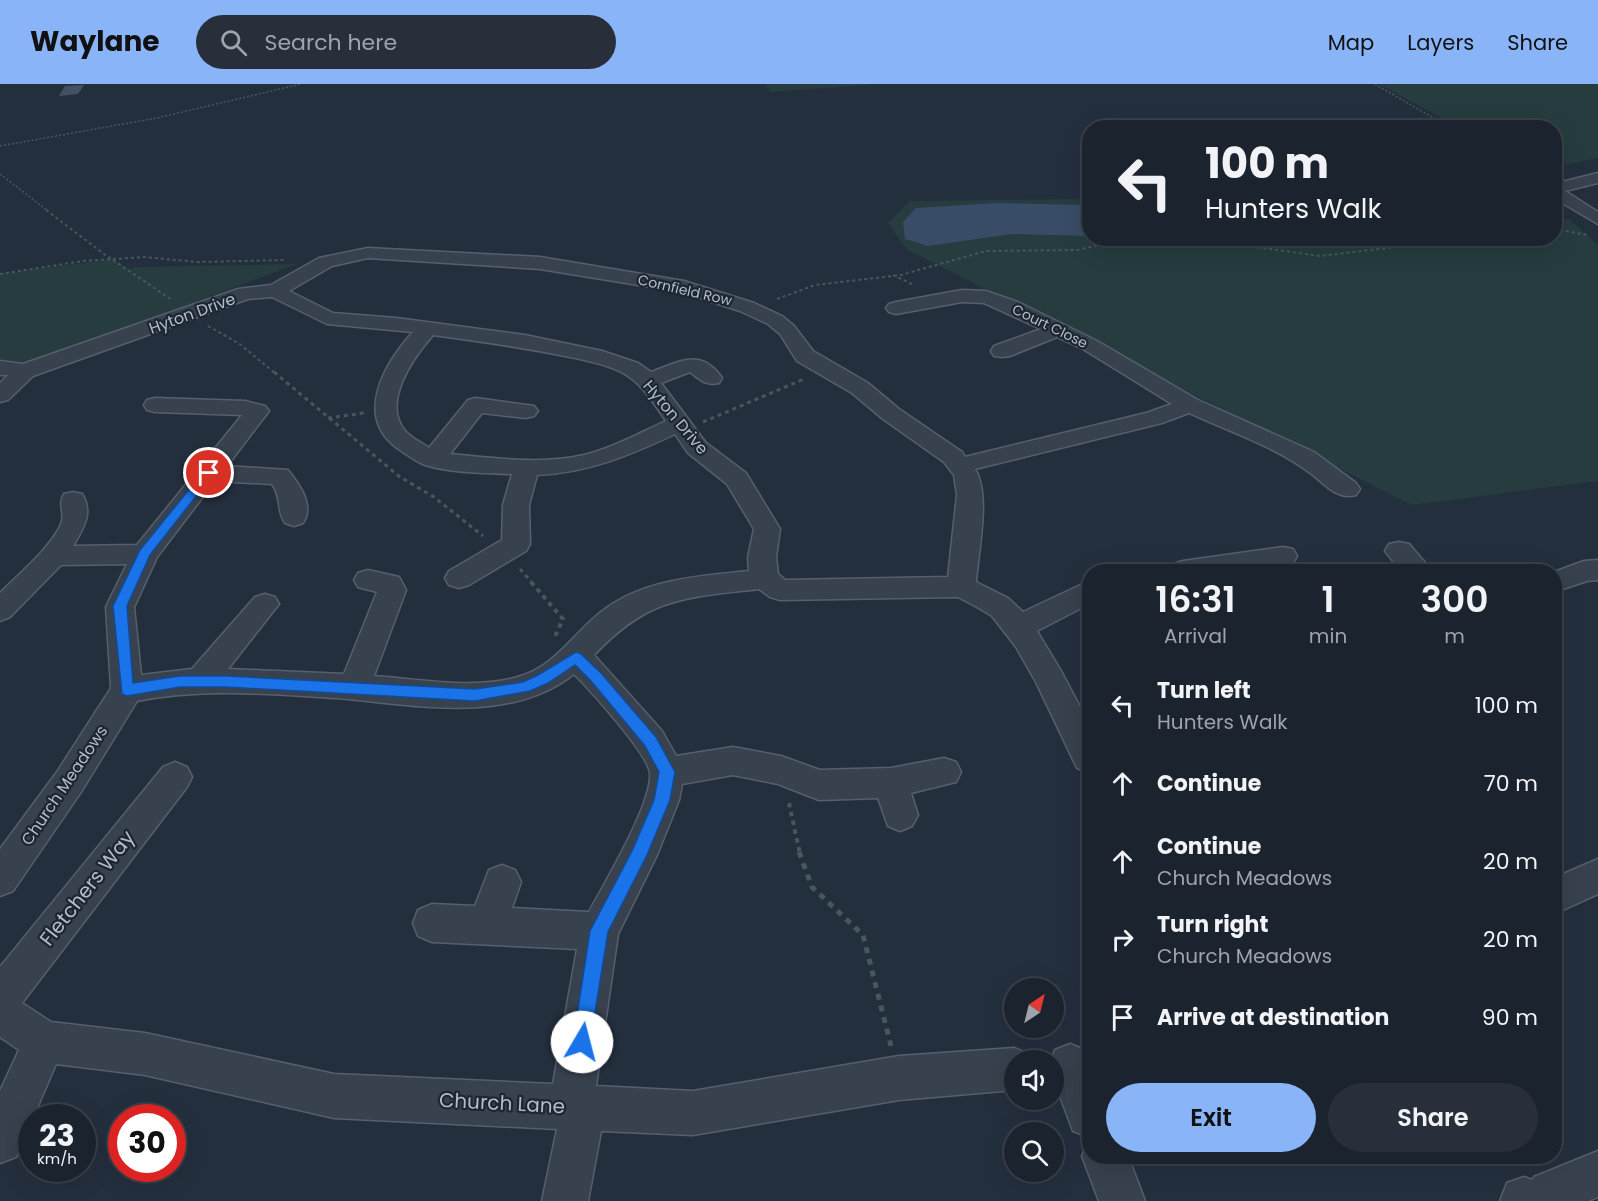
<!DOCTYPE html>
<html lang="en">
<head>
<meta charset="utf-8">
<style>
  :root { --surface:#1b232e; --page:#282f3a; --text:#f1f3f6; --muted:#a0a4aa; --line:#39404a; --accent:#8ab4f8 }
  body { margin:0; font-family:Poppins,sans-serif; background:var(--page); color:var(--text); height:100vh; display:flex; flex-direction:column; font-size:22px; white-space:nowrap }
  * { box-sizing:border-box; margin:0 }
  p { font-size:20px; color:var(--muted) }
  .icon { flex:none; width:33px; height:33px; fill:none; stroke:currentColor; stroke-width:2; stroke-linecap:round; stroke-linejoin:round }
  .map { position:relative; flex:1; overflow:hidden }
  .sheet { position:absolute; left:1082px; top:480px; width:480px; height:600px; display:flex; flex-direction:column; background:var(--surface); border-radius:24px; box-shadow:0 6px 24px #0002,0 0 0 2px var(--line) }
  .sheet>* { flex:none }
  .banner { position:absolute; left:1082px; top:36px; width:480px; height:126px; border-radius:24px; box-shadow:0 6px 24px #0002,0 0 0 2px var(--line); background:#1b232e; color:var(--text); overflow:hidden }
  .needle { width:39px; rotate:35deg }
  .tools { position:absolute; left:1004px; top:894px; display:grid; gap:12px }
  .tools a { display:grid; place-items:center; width:60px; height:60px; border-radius:50%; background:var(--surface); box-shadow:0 6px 24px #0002,0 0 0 2px var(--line); font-size:30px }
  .speed { position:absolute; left:18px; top:1020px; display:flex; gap:12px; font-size:30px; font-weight:700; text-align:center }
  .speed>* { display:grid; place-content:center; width:78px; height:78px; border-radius:50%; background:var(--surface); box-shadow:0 6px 24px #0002,0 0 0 2px var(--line); line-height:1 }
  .speed small { font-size:15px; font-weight:400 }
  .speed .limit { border:9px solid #d22; background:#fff; color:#111 }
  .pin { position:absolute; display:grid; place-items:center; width:51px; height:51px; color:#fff; margin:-26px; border:3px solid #fff; border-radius:50%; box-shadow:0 2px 6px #0007 }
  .me { position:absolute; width:66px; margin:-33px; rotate:8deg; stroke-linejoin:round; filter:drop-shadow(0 0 4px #0008) }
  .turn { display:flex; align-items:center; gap:21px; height:126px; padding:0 24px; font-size:27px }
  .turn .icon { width:78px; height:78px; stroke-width:2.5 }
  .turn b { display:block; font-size:42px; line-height:51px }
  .eta { display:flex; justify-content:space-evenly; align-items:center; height:102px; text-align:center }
  .eta b { font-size:36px; font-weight:600; line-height:42px }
  .button { display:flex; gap:12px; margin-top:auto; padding:12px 24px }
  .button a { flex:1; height:69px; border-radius:36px; background:var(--accent); color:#111; font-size:24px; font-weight:600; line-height:69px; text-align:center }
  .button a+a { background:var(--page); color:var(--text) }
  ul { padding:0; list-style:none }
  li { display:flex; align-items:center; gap:18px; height:78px; padding:0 24px }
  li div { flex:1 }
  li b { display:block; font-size:22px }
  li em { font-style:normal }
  header { display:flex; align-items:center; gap:36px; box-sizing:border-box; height:84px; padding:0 30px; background:var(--accent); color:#111 }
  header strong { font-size:28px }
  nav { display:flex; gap:33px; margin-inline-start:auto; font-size:21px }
  .search { width:420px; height:54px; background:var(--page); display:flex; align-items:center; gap:15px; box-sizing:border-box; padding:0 21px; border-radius:33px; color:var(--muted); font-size:22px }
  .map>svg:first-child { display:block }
  .green { fill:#263c3f }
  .water { fill:#394c67 }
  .building { fill:#455162 }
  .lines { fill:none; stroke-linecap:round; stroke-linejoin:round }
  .minor-casing { stroke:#565f6c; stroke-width:3 }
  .path-far4 { stroke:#44595c; stroke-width:1.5; stroke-dasharray:2 2; stroke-linecap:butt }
  .path-far3 { stroke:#44595c; stroke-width:2; stroke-dasharray:3 3; stroke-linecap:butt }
  .path-far2 { stroke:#44595c; stroke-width:3; stroke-dasharray:4 4; stroke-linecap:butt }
  .path-far1 { stroke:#44595c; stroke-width:4; stroke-dasharray:4.5 4.5; stroke-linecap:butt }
  .path { stroke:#44595c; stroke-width:5; stroke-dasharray:6 6; stroke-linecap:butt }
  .minor { fill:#38414e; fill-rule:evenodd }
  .route { fill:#1a73e8; stroke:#114b97; stroke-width:1.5 }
  .labels { text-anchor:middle; stroke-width:4.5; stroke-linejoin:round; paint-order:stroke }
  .far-street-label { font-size:14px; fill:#b4bcc9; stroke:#1d2633 }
  .street-label { font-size:16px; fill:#b4bcc9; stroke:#1d2633 }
  .near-street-label { font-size:20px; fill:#b4bcc9; stroke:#1d2633 }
</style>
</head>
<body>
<header>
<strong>Waylane</strong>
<div class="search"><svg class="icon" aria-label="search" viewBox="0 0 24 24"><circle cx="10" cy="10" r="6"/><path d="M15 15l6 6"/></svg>Search here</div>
<nav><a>Map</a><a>Layers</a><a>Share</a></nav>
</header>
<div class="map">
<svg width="1598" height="1117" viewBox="0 0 1598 1117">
  <rect width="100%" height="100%" fill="#242f3e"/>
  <path class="green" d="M765,0H880L770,8Z
    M1379,0H1598V74L1554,83V44L1458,43Z
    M1089,115V154H1299L1310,162L1382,154H1554V137L1569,135L1598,161V397L1412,421L906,165L888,139L910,117Z
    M112,175L129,185L136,183L297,180L28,280H0V190Z"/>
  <path class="water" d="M998,119L1089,121V152L1012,150L928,162L905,155L903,138L916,124Z"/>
  <path class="building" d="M84,1L78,10L59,12L65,2Z"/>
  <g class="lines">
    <g class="minor-casing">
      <path id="minor" d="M1598,89V99L1565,107L1598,128V140L1554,114V100Z
        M368,164L540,173L684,197L754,219L782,232L794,242L813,267L868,299L899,325L962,368L965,373L1146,329L1172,320L1083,265L1057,253L1010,272L1002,273L994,272L991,267L994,262L1041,245L984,219L962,218L896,230L889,228L886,224L889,220L896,218L962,206L986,207L1018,218L1097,257L1198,316L1314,368L1356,399L1360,405L1356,411C1338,416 1326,402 1313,391C1277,363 1230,348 1189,329L1162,339L975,385C991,410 978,469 976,498L1008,514L1023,528L1089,497V520L1037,547L1061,587L1089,640V688L1077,684L1036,598L1016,563L992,532L977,523L958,513L780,516L770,513L759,505C683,514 649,513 594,571L662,647L676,672L733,663L781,672L820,686L891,684L944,674L956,678L961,688L956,698L911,709L918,731L912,742L900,747L888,742L878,714L819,716L778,700L733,691L682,700L679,716L657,771L618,850L596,1002L693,1007L899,972L1014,964L1029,970L1032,976H1014V1006L899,1016L693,1051L601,1047L588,1117H542L557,1045L334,1034L145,991L56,980L16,1073L0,1079V1007L19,966L0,953V883L163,683L175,678L187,683L192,693L187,703L22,919L51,938L145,949L334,990L553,1000L577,865L432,858L418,852L413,839L418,826L432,820L475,822L489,786L502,781L515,786L521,798L512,824L589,828C604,800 653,718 650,689C648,670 590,606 574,590C508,642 413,620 336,614C270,610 202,604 137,617L81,708L13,807L0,812V765L57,688L111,604L106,523L127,480L61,481L10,533L0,537V509C17,492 55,460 62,437C64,427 58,420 64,410L73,408L82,410C94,429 83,445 73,462L137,461L242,331L155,328L147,326L144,321L147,316L155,314L245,317L265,322L269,327L227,382L288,386C299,400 315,421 303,439L294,442L285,439C276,426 282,413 272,400L215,397L157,473L134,523L141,591L192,585L255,513L265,510L275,513L279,520L228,585L344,590L377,508L358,503L354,496L358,489L368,486L399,493L406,506L374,592C419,595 480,607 524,591C558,579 577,545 605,525C646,495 700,492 749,487L748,473L754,445L727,400L688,369L675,350C630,371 588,389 537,391L529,421L530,460L526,467L469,501L459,504L449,501L445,494L449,487L502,456L503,421L512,390C485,389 451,389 425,381C415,377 406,370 397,364C354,332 384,280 413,248L327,240L272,213L248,215L33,292L8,316L0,318V299L8,291H0V277L23,280L238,205L271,201L319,174ZM368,174L540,185L681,208L740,227L768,240L780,250L797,277L852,309L883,335L944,378L954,391L957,411L948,493L785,496L778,490L776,473L780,445L746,389L706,359L661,299L690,288C700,296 706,302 719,299L722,294C701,263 679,278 651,288L638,279L602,267L525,251L396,234L333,229L289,207L332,182ZM433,251C477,257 521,263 565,272C584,276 606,280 623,289C642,299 654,320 666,337C639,349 613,364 584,371C541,381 494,374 450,370L482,329L526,334L534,332L538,327L534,322L476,314L468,316L429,364C422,359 412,354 406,348C380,319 414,273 433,251Z
        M1399,458L1409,460L1433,488H1402L1385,467L1389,460Z
        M1283,463L1293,465L1297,472L1293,479L1243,488L1169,487L1173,480L1183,477Z
        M1598,476V496L1587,497L1554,508V488L1584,477Z
        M1598,775V810L1554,830V794Z
        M1070,960L1085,966L1089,975V1053L1073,1047L1053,993V976H1051L1055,966Z
        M1089,1056V1072H1128L1145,1117H1099L1082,1072Z
        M1598,1067V1113L1588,1117H1500L1507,1099L1524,1093L1532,1096L1534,1093Z"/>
    </g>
    <path class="path-far4" d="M1375,0L1451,44
      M0,62L157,34L301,0
      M0,90L48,127"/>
    <path class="path-far3" d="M46,126L104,170L172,216
      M1554,145L1588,151
      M1192,154L1320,172L1470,154
      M0,190L83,177L144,173L197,178L286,176
      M893,191L914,201
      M777,215L815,201L901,191L986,167L1077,166L1131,154
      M208,242L241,261L276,290"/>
    <path class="path-far2" d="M274,288L400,393L434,413L483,452
      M328,334L364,329
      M703,338L804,295
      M520,485L533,500"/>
    <path class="path-far1" d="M531,498L563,535L556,550L558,552
      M789,719L800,770"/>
    <path class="path" d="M799,768L812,803L863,851L891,962"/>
    <use href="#minor" class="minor"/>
  </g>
  <path class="route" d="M209,385L214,389L150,471L127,522L133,599L180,592H226L475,605L523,598L538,591L576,568L581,570L601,589L656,653L675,688L670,716L647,771L608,848L589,965L582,967L576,965L573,958L590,847L632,767L654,716L659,688L645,662L591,597L575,581L548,599L530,607L475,617L226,603H180L127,612L122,610L113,522L140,466L205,386Z"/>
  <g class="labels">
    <g class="far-street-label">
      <text transform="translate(685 206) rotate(13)" y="5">Cornfield Row</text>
      <text transform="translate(1050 242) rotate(26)" y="5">Court Close</text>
    </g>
    <g class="street-label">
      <text transform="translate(192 229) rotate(-20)" y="6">Hyton Drive</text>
      <text transform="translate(676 333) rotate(50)" y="6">Hyton Drive</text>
      <text transform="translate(64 701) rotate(-56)" y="6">Church Meadows</text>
    </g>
    <g class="near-street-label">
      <text transform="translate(87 804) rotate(-52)" y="7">Fletchers Way</text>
      <text transform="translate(502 1019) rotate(3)" y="7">Church Lane</text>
    </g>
  </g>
</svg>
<div class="tools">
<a><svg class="needle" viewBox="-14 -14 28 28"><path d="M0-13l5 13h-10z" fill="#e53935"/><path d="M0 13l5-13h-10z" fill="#a0a4aa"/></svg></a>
<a><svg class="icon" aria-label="sound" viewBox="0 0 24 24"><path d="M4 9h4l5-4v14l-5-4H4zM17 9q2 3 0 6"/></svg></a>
<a><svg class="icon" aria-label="search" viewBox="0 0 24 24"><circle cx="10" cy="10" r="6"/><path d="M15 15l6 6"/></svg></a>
</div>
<div class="speed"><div>23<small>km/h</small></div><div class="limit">30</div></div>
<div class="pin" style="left:209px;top:389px;background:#d93025"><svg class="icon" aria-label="arrive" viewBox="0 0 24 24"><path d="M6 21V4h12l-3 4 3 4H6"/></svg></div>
<svg class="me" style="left:582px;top:958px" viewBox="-20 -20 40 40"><circle r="19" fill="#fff"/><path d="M0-13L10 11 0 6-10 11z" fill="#1a73e8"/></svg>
<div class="banner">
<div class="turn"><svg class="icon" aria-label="left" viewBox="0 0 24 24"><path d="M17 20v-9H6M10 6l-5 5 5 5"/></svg><div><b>100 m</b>Hunters Walk</div></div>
</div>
<section class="sheet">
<div class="eta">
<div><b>16:31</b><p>Arrival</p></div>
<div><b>1</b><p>min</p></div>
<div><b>300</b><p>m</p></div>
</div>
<ul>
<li><svg class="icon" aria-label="left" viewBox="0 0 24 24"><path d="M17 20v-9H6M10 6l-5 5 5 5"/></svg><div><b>Turn left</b><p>Hunters Walk</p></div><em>100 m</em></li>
<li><svg class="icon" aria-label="ahead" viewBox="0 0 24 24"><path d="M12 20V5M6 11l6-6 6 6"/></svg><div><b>Continue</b></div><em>70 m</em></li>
<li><svg class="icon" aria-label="ahead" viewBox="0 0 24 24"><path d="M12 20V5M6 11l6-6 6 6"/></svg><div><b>Continue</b><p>Church Meadows</p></div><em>20 m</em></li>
<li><svg class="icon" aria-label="right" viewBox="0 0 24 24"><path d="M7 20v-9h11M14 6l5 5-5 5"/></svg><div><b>Turn right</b><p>Church Meadows</p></div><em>20 m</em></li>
<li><svg class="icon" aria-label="arrive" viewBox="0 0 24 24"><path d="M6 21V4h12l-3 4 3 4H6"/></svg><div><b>Arrive at destination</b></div><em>90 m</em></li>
</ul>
<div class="button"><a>Exit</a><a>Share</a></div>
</section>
</div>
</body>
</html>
